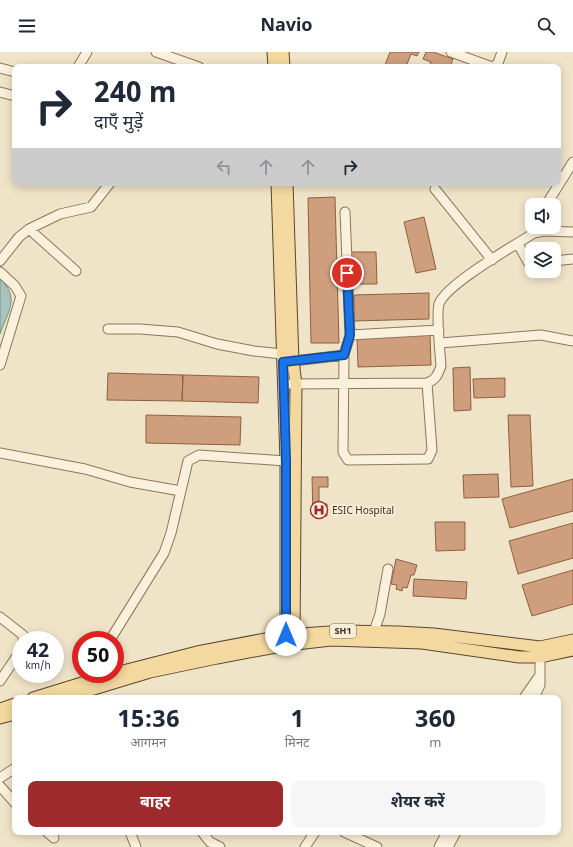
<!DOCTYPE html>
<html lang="hi">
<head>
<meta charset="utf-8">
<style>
  :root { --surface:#fff; --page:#f6f6f7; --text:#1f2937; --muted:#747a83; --accent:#9e2a2b }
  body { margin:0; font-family:Georgia,"Noto Sans Devanagari",serif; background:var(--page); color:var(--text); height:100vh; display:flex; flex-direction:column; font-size:15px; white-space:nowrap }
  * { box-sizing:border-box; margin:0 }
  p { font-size:13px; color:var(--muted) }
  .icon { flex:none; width:22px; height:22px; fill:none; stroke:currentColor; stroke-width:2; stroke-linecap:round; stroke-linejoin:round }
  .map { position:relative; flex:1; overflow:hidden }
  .side { position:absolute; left:12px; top:643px; width:549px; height:140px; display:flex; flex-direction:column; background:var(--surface); border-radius:8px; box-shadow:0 2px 10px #0003 }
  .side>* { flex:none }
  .guide { position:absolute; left:12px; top:12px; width:549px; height:122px; border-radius:8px; box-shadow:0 2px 10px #0003; background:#fff; color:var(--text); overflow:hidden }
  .controls { position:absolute; left:525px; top:146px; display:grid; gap:8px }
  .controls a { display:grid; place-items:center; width:36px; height:36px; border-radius:8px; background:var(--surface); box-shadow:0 2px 10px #0003; font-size:20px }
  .speed { position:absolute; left:12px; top:579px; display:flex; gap:8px; font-size:20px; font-weight:700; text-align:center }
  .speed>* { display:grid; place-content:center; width:52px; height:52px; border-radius:50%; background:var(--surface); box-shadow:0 2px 10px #0003; line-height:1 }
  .speed small { font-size:10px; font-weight:400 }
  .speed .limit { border:6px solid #d22; background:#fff; color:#111 }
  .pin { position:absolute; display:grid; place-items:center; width:34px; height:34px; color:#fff; margin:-17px; border:2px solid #fff; border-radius:50%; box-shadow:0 1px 4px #0007 }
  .me { position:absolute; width:44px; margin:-22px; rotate:0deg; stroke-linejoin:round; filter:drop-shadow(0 0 3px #0008) }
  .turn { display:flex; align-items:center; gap:14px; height:84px; padding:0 16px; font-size:18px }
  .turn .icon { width:52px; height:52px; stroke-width:2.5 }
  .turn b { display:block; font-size:28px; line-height:34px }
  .lanes { display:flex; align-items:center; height:38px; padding:0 16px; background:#0003; justify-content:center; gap:20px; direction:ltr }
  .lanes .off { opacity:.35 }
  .eta { display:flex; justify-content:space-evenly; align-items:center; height:68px; text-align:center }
  .eta b { font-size:24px; font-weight:700; line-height:28px }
  .cta { display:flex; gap:8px; margin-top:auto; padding:8px 16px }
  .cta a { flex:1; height:46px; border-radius:8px; background:var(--accent); color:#fff; font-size:16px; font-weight:700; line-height:46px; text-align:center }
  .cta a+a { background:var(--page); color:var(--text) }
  header { display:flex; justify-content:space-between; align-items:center; height:52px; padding:0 16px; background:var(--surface); font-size:18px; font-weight:700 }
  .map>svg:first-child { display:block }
  .water { fill:#a9c4bc; stroke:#6f938a }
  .building { fill:#cf9f7d; stroke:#8d5f41 }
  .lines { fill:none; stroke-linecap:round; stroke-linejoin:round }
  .minor-casing { stroke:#8d765c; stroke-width:11 }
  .major-casing { stroke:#5b4430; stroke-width:13 }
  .minor { stroke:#faf1dc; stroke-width:9 }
  .major { stroke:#f3d9a0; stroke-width:11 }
  .route-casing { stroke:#114b97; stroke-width:10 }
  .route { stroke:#1a73e8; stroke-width:7 }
  .labels { text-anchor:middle; stroke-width:3.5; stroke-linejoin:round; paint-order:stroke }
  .shield { fill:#f7eed8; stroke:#756857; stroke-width:1 }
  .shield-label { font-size:9px; font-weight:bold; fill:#3d2e20 }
  .poi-label { font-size:10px; fill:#3d2e20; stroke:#f7eed8; text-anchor:start }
</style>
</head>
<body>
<header><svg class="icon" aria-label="menu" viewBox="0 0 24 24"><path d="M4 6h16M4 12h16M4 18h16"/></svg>Navio<svg class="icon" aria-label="search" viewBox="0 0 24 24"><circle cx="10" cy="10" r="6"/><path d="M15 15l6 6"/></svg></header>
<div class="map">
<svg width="573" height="795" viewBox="0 0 573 795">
  <rect width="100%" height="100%" fill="#f0e4c8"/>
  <path class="water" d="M0,227C21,246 7,261 0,282Z"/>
  <path class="building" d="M390,0H419L417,4L411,2L407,12L413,15H390L385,13Z
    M426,0H433L453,7L450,15H429L431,10L423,7Z
    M335,145L339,291H311L308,146Z
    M424,165L436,217L416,221L404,170Z
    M349,200H376L377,232H350Z
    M429,241V267L354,269V243Z
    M430,283L431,313L358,315L357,285Z
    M470,315L471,358L454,359L453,316Z
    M108,321L183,323L182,349L107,348Z
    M183,323L259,325L258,351L182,349Z
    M505,326V345L474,346L473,327Z
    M146,363L241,365L240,393L146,391Z
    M508,363H530L533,434L511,435Z
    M498,422L499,445L464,446L463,423Z
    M312,425H328V435H319V452H327V464H313Z
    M573,427V459L510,476L502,447Z
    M435,470H465V498L436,499Z
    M573,471V506L518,522L509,489Z
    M396,507L417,513L414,523H411L407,536L403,535L402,539L396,537L397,533L391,532Z
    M573,518V552L532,564L522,533Z
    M414,527L467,530L466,547L413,544Z"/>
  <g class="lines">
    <g class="minor-casing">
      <path id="minor" d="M156,0L199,15
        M451,0L492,15
        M78,15L87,0
        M493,15L498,11L502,0
        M0,16L15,20
        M0,40L15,44
        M435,137L492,208
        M546,153L573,110
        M345,160L350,283
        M29,177L76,219
        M518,192L528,210L532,212
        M0,209L19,185L29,177L60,162L91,155L110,131
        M554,209L573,207
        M0,220L15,234L21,244L0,313
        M108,277H140L178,280L217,292L254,299L282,302
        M440,291L541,283L573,289
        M286,310L344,303L350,283L439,278
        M427,331C436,328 438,322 441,314C440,300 436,263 439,252C446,232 514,194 534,181L544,179L573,180
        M290,332L427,331L432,398L428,407L348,408L343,400L344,303
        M0,401L85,417L130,430L181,439
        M0,565L23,583V588
        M372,585L380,562L388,517
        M110,588L164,501L171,481L188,409L199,403L286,409
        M0,629L21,598
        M524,646L540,623
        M534,646L540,633V599
        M0,726L15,716
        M0,734L15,751
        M47,780L54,786
        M130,780L136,795
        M202,780L210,790L220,795
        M344,780L377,795
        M305,795L315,780
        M439,795L447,780
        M448,795L456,780"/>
    </g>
    <g class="major-casing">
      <path id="major" d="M273,0L274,15
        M283,0L284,15
        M277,131L286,409V589
        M287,131L293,309L296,332L294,588
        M115,621L197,600L286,583L345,579L398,580L434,582L540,595L573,588
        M33,646L111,622
        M64,646L150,620L217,606L287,593L331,588L422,591L519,605H540L573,598
        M0,657L15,652
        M0,666L15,662"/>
    </g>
    <use href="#minor" class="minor"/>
    <use href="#major" class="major"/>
  </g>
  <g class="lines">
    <g class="route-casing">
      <path id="route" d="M286,583V409L283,310L344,303L350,283L347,221"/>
    </g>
    <use href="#route" class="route"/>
  </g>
  <defs>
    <g id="hospital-ring" transform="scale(0.9)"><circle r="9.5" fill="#f7eed8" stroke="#9e2a2b" stroke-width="1.5"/><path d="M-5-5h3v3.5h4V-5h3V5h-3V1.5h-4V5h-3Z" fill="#9e2a2b"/></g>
  </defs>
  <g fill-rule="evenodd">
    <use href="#hospital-ring" x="319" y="458"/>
  </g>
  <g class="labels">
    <rect class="shield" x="330" y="572" width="26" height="14" rx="3"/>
    <g class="shield-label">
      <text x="343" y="582">SH1</text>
    </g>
    <g class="poi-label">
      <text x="332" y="462">ESIC Hospital</text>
    </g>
  </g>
</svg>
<div class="controls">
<a><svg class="icon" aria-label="sound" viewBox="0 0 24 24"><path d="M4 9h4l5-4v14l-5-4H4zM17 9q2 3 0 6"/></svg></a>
<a><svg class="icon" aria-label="layers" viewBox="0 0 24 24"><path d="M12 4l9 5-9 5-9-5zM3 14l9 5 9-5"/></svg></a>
</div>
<div class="speed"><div>42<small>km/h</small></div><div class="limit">50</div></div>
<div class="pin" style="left:347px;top:221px;background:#d93025"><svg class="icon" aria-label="arrive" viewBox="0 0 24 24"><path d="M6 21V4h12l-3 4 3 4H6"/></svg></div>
<svg class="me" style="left:286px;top:583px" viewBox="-20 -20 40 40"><circle r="19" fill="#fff"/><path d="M0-13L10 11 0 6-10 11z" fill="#1a73e8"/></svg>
<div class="guide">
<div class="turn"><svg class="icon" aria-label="right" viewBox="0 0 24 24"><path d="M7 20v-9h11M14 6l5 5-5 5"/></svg><div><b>240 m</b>दाएँ मुड़ें</div></div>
<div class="lanes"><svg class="icon off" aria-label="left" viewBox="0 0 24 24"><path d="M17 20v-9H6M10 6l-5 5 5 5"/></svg><svg class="icon off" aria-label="ahead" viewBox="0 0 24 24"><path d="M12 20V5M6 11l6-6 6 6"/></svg><svg class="icon off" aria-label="ahead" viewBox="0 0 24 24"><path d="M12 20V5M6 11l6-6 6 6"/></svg><svg class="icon" aria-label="right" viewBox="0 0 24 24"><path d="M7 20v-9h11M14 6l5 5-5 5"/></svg></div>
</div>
<section class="side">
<div class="eta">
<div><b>15:36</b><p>आगमन</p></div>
<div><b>1</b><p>मिनट</p></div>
<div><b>360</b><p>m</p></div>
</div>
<div class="cta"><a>बाहर</a><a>शेयर करें</a></div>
</section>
</div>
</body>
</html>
